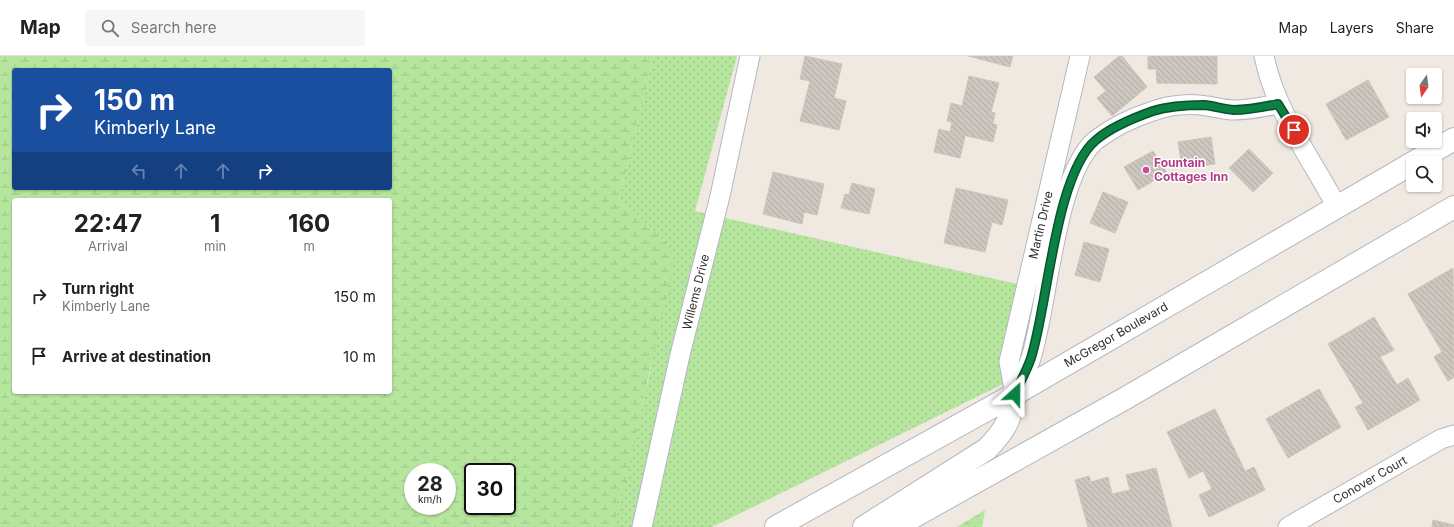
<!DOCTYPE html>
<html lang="en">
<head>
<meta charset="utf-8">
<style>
  :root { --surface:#fff; --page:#f6f6f6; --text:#222; --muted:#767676; --line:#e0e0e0 }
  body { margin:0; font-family:Inter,sans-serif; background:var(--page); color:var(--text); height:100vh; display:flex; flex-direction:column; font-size:15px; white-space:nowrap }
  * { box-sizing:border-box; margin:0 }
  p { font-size:13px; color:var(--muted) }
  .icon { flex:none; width:22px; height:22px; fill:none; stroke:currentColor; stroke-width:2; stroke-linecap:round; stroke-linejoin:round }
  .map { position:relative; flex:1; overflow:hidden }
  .drawer { position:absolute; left:12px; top:142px; width:380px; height:196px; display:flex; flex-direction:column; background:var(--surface); border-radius:4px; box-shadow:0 1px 3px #0004 }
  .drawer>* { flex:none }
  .top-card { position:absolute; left:12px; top:12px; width:380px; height:122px; border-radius:4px; box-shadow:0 1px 3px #0004; background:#1a4fa0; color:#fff; overflow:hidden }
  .needle { width:26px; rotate:194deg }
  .tools { position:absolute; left:1406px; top:12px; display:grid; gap:8px }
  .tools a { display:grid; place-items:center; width:36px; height:36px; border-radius:4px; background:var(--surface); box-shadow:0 1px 3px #0004; font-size:20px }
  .speed { position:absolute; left:404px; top:407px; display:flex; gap:8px; font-size:20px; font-weight:700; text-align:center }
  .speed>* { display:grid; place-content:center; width:52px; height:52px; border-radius:50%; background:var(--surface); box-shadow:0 1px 3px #0004; line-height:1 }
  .speed small { font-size:10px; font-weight:400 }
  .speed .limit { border:2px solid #111; border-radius:6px; background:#fff; color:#111 }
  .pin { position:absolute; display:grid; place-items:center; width:34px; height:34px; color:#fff; margin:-17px; border:2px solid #fff; border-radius:50%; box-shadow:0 1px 4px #0007 }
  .me { position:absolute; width:44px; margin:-22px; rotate:24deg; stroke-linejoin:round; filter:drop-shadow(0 0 3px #0008) }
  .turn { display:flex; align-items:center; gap:14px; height:84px; padding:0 16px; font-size:18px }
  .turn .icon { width:52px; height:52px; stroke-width:2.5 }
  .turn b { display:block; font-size:28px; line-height:34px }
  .lanes { display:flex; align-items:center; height:38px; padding:0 16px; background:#0003; justify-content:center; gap:20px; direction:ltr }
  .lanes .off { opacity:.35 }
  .eta { display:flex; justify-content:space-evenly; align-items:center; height:68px; text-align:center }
  .eta b { font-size:24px; font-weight:700; line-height:28px }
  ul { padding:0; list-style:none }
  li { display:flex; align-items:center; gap:12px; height:60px; padding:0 16px }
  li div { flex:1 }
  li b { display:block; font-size:15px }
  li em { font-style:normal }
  header { display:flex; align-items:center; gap:24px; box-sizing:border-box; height:56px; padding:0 20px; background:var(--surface); border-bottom:1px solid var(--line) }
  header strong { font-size:19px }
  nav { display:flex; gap:22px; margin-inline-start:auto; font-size:14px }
  .search { width:280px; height:36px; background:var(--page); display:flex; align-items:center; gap:10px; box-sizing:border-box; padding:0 14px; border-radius:4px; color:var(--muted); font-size:15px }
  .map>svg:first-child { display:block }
  .grass { fill:url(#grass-dots) }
  .wetland { fill:url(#wetland-marsh); fill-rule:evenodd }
  .building { fill:url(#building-back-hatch); stroke:#cbc5ba }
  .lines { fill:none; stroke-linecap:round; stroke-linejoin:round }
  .street-casing { stroke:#b4b7c1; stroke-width:21 }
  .secondary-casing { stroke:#b4b7c1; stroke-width:24 }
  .street { stroke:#fff; stroke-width:19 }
  .secondary { stroke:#fff; stroke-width:22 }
  .route-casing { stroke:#07532c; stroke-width:10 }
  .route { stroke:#0b8043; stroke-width:7 }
  .hotel-dot { fill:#d1479c; stroke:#fff; stroke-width:1.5 }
  .labels { text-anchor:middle; stroke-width:3; stroke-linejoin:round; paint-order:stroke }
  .hotel-label { font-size:12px; font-weight:bold; fill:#b23c85; stroke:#fff; text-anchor:start }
  .street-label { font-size:12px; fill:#2e2e2e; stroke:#fff }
</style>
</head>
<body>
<header>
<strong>Map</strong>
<div class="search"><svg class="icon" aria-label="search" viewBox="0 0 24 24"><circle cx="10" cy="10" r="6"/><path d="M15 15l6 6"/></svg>Search here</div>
<nav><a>Map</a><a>Layers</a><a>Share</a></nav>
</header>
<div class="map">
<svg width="1454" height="471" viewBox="0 0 1454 471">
  <defs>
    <pattern id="grass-dots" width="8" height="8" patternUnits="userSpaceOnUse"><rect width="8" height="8" fill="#b6e59e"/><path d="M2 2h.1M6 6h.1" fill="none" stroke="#9dc588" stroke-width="1.8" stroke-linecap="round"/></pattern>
    <pattern id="wetland-marsh" width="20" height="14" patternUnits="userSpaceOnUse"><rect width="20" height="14" fill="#b6e59e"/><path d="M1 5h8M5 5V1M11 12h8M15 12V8" fill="none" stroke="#9dc588"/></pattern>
    <pattern id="building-back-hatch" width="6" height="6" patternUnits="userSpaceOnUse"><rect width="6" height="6" fill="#cbc7bf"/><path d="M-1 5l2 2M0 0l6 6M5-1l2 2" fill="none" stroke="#afaba4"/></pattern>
  </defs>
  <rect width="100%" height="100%" fill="#efe9e1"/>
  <path class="grass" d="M654,0H737L695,155L1017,228L1005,327L712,471H614L650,316L669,190L635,156L618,146Z"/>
  <path class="wetland" d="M0,0H654L618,146L635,156L669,190L673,208L624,433L614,471H0ZM14,14H390V132H14ZM14,144H390V336H14ZM413,416H447V450H413ZM473,416H507V450H473Z
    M985,454L982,471H957Z"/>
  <path class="building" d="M805,0L842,8L834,42L846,45L839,74L800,65L810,25L800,23Z
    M968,0H1013L1010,11Z
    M1119,0H1122L1147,31L1112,60L1097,42L1106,35L1094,21Z
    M1148,0H1217V28L1157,27L1156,13H1148Z
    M969,20L999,27L991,56L995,57L993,68L997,69L993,86L950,76L952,66L947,65L951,47L962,50Z
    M1368,24L1389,61L1346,84L1326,48Z
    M939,73L965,80L960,102L934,96Z
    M1211,81L1215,108L1182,112L1178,86Z
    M1249,93L1273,117L1253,136L1229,112Z
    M1153,95L1167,117L1138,134L1124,111Z
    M773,116L824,128L817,159L804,156L802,168L763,158Z
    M852,127L875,133L869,158L841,152L845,138L849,139Z
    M956,132L1008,144L1002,169L992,166L985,196L944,187Z
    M1103,136L1128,146L1115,177L1090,167Z
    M1084,186L1109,193L1100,226L1075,219Z
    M1453,212L1454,321L1448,325L1434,301L1442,296L1408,238Z
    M1374,261L1394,294L1380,301L1397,329L1408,322L1420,344L1368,374L1355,351L1363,347L1328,288Z
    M1319,333L1341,371L1288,402L1266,363Z
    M1215,353L1245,415L1254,411L1265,434L1209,461L1199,439L1212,433L1203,415L1189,422L1167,376Z
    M1156,412L1172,471H1088L1075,424L1089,420L1091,426L1108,421L1112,438L1130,434L1126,419Z
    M1433,464L1454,469V471H1432Z"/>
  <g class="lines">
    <g class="street-casing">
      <path id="street" d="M1264,0C1275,55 1311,102 1337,151
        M1015,338C1020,326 1027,314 1031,302C1048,249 1055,118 1096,84C1112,72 1134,61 1153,55C1169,49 1190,47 1207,50C1215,51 1225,54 1234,54C1249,54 1263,51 1278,48
        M1015,338L1009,306L1080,0
        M642,471L680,299L720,140L750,0
        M1288,471L1441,383L1454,379"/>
    </g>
    <g class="secondary-casing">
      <path id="secondary" d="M776,471L1015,338L1454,83
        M864,471L987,393C1006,373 1010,365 1015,338
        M895,471L1124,343L1454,151"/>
    </g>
    <use href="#street" class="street"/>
    <use href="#secondary" class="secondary"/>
  </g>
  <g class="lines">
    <g class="route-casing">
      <path id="route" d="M1015,338C1020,326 1027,314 1031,302C1048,249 1055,118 1096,84C1110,72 1136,61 1153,55C1169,50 1187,49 1204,49C1214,50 1223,53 1234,54C1249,54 1263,51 1278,48L1294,74"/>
    </g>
    <use href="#route" class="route"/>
  </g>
  <circle class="hotel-dot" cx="1146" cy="114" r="4"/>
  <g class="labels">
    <g class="hotel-label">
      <text x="1154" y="111">Fountain<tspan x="1154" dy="14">Cottages Inn</tspan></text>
    </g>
    <g class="street-label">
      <text transform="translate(1041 169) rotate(-77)" y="4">Martin Drive</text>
      <text transform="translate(696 236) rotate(-76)" y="4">Willems Drive</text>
      <text transform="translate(1116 279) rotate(-30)" y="4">McGregor Boulevard</text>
      <text transform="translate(1370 424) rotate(-30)" y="4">Conover Court</text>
    </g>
  </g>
</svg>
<div class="tools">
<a><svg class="needle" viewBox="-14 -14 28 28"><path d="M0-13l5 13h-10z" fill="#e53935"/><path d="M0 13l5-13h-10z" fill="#767676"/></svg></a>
<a><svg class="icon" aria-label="sound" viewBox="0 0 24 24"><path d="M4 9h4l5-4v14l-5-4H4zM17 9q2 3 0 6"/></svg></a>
<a><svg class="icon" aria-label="search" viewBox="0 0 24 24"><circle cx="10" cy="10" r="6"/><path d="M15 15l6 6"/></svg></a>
</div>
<div class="speed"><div>28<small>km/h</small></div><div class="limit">30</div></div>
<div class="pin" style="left:1294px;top:74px;background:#d93025"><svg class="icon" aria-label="arrive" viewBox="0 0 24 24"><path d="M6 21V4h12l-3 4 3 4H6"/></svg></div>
<svg class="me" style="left:1015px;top:338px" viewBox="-20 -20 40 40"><path d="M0-17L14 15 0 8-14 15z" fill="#0b8043" stroke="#fff" stroke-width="4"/></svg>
<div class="top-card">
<div class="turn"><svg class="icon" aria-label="right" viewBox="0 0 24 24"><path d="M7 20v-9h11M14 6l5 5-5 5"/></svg><div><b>150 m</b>Kimberly Lane</div></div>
<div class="lanes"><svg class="icon off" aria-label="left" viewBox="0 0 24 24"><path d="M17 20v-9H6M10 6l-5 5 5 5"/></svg><svg class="icon off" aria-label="ahead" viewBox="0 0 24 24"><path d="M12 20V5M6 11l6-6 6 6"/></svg><svg class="icon off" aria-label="ahead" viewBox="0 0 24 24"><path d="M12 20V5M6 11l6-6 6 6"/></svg><svg class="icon" aria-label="right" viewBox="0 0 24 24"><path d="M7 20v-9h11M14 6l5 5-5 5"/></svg></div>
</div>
<section class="drawer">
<div class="eta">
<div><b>22:47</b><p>Arrival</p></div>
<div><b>1</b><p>min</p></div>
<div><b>160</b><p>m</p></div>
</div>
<ul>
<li><svg class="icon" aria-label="right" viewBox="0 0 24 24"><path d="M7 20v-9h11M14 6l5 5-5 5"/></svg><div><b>Turn right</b><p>Kimberly Lane</p></div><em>150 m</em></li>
<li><svg class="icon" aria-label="arrive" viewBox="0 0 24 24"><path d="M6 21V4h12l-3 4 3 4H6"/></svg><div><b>Arrive at destination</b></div><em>10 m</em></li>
</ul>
</section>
</div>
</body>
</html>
